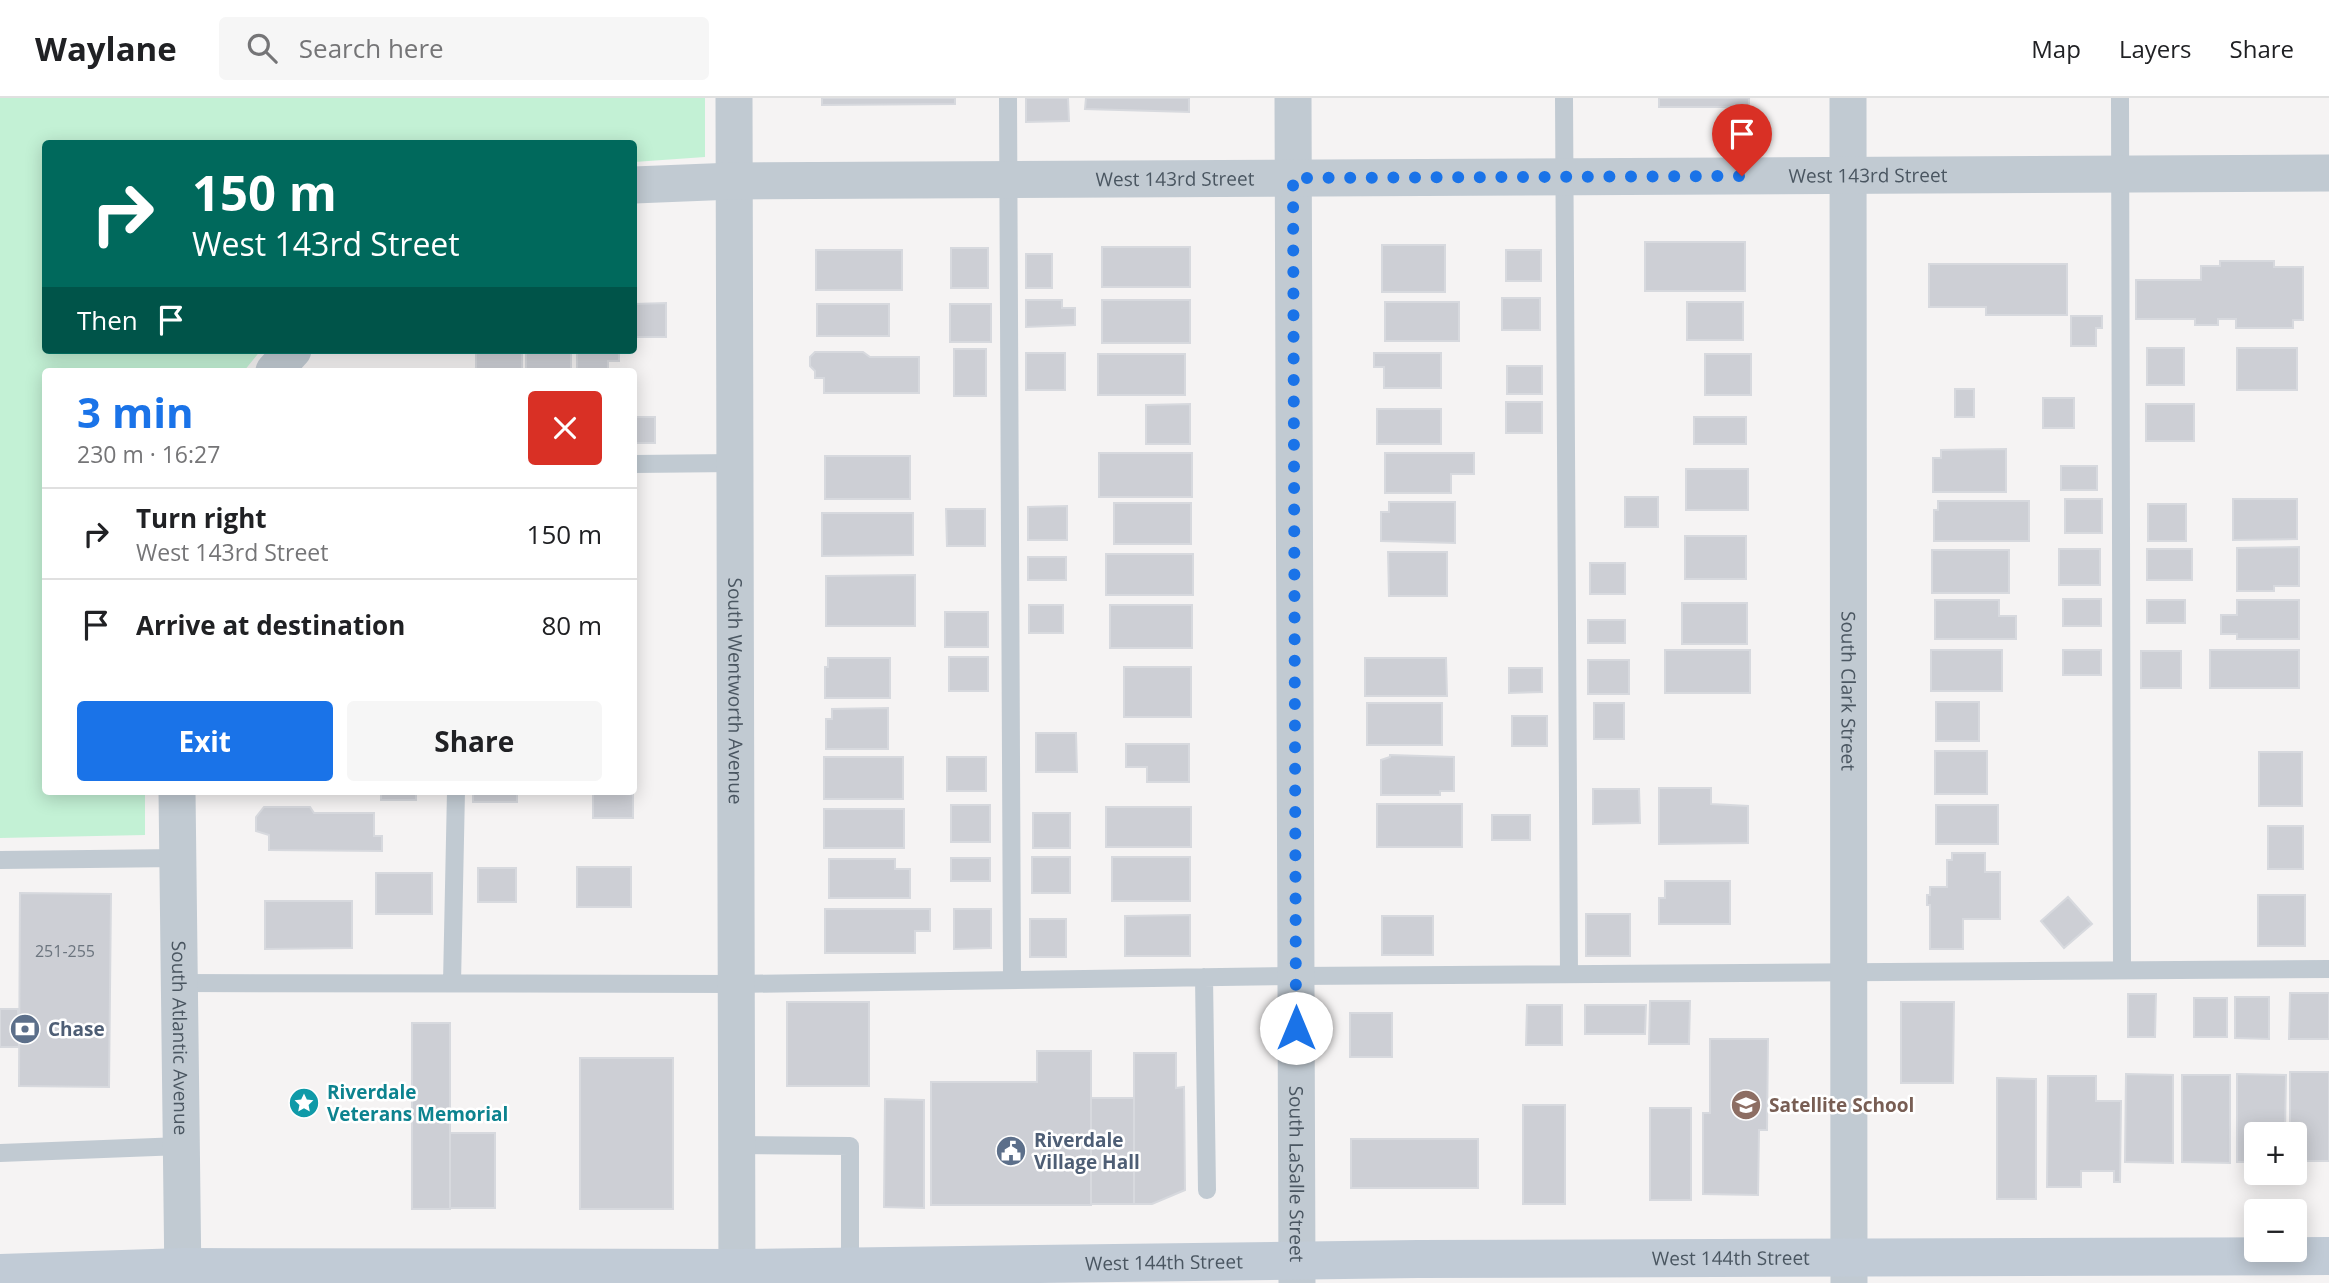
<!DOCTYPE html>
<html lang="en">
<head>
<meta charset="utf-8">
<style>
  :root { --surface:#fff; --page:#f6f6f6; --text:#202124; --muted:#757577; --line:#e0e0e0; --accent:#1a73e8 }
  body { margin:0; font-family:"Open Sans",sans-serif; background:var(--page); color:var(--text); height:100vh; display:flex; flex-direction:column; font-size:26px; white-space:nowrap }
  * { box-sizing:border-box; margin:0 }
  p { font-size:23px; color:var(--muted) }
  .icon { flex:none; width:38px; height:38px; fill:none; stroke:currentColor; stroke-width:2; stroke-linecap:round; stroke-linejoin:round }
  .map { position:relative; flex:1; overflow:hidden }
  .sheet { position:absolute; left:42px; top:270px; width:595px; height:427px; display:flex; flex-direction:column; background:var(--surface); border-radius:7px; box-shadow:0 4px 18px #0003 }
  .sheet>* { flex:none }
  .top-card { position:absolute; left:42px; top:42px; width:595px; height:214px; border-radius:7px; box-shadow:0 4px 18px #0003; background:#00695c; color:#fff; overflow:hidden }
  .tools { position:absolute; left:2244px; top:1024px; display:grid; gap:14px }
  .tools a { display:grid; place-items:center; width:63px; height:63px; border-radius:7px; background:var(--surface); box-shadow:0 4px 18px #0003; font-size:35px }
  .pin { position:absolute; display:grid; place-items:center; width:60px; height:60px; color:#fff; margin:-72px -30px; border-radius:50% 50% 50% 0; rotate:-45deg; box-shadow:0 0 7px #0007 }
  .pin .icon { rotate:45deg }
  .me { position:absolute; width:77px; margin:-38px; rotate:0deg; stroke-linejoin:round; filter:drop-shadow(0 0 5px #0008) }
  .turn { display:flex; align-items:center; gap:24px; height:147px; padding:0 35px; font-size:32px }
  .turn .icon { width:91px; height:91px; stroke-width:2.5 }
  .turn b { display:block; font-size:49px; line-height:60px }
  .then { display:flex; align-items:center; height:66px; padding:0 35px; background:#0003; gap:14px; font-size:26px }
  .round { display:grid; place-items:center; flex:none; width:74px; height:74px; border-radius:7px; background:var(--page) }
  .head { display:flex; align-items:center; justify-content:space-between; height:119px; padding:0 35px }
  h1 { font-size:42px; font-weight:700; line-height:52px; color:var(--accent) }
  .cta { display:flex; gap:14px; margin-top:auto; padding:14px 35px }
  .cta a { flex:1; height:80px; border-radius:7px; background:var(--accent); color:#fff; font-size:28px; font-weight:700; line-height:80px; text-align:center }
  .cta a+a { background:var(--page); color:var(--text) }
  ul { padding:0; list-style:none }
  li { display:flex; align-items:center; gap:21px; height:91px; padding:0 35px; border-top:2px solid var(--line) }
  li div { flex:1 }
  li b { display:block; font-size:26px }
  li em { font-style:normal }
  header { display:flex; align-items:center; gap:42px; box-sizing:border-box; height:98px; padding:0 35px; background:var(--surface); border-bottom:2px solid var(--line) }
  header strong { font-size:33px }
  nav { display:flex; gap:38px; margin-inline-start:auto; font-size:24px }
  .search { width:490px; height:63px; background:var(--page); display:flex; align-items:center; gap:18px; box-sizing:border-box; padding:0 24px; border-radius:7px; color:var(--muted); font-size:26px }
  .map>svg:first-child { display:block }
  .green { fill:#c3f1d5 }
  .building { fill:#cdcfd5; stroke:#d7d9de; stroke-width:2 }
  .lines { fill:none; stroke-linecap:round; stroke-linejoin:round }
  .lane { stroke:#c1cad2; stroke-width:18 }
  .street { stroke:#c1cad2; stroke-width:37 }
  .secondary { stroke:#c1cbd6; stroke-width:38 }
  .route { stroke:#1a73e8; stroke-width:12; stroke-dasharray:0 21.6 }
  .labels { text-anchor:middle; stroke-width:5; stroke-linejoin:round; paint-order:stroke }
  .number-label { font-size:16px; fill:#6b747e }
  .street-label { font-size:19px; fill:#4a5661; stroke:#fff }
  .service-label { font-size:19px; font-weight:bold; fill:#4e5e75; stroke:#fff; text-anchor:start }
  .culture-label { font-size:19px; font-weight:bold; fill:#0d838f; stroke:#fff; text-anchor:start }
  .education-label { font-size:19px; font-weight:bold; fill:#785e54; stroke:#fff; text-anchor:start }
</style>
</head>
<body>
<header>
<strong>Waylane</strong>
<div class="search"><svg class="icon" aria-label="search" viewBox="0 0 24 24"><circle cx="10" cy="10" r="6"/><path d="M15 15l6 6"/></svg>Search here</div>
<nav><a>Map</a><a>Layers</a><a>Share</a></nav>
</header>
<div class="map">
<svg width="2329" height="1185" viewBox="0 0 2329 1185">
  <rect width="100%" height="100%" fill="#f5f3f3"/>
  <path class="green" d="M0,0H705V59L634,64V46H46V252H261L244,273H46V693H145V737L0,740Z"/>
  <path class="building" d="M822,0H955V6L822,7Z
    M1026,0H1068L1069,23L1026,24Z
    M1086,0H1189V14L1085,11Z
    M1659,0H1749V9H1659Z
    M1645,144H1745V193H1645Z
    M1382,147H1445V194H1382Z
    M1102,149H1190V189H1102Z
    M951,150H988V190H951Z
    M816,152H902V192H816Z
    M1506,152H1541V183H1506Z
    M1026,156H1052V190H1026Z
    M2220,163H2274V169H2303V222H2293V230H2236V221H2218V227H2195V221H2136V182H2201V168H2220Z
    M1929,166H2067V217H1986V209H1929Z
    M1502,200H1540V232H1502Z
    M1026,202H1062V210H1075V227L1026,229Z
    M1102,202H1190V245H1102Z
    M1385,204H1459V243H1385Z
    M1687,204H1743V242H1687Z
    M666,205V239H634V206Z
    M817,206H889V238H817Z
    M950,206H991V244H950Z
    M2071,218H2102V230H2096V248H2071Z
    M2147,250H2184V287H2147Z
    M2237,250H2297V292H2237Z
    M954,251H986V298H954Z
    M476,252H522V273H476Z
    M526,252H571V273H526Z
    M577,252H619V263H608V273H577Z
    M815,254H863L870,259H919V295H824V280H815V273L810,268V259Z
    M1026,255H1065V292H1026Z
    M1374,255H1441V290H1384V269H1374Z
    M1098,256H1185V297H1098Z
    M1705,256H1751V297H1705Z
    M1507,268H1542V296H1507Z
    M1955,291H1974V319H1955Z
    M2043,300H2074V330H2043Z
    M1506,304H1542V335H1506Z
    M1190,306V346H1146V307Z
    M2146,306H2194V343H2146Z
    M1377,311H1441V346H1377Z
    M634,319H655V345H634Z
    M1694,319H1746V346H1694Z
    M2006,351V394H1933V360H1941V352Z
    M1099,355H1192V399H1099Z
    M1385,355H1474V376H1451V395H1385Z
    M825,358H910V401H825Z
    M2061,368H2097V392H2061Z
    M1686,371H1748V412H1686Z
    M1625,399H1658V429H1625Z
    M2065,401H2102V435H2065Z
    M2233,401H2297V441L2233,442Z
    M1938,403H2029V443H1934V412H1938Z
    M1389,404H1455V445L1381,443V414H1389Z
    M1114,405H1191V446H1114Z
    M2148,406H2186V443H2148Z
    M1067,408V442H1028V409Z
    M946,411H985V448H947Z
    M822,415H913V457L822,458Z
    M1685,438H1746V481H1685Z
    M2299,449V488H2274V493H2237V450Z
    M2059,451H2100V487H2059Z
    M2147,451H2192V482H2147Z
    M1932,452H2009V495H1932Z
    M1388,454H1447V498H1389Z
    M1106,456H1193V497H1106Z
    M1028,459H1066V482H1028Z
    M1590,465H1625V496H1590Z
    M915,477V528H826V478Z
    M2063,501H2101V528H2063Z
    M1935,502H1999V518H2016V541H1935Z
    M2147,502H2185V525H2147Z
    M2237,502H2299V541H2237V536H2221V517H2237Z
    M1682,505H1747V546H1682Z
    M1029,507H1063V535H1029Z
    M1110,507H1192V550H1110Z
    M945,514H988V549H945Z
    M1588,522H1625V545H1588Z
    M1665,552H1750V595H1665Z
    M1931,552H2002V593H1931Z
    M2063,552H2101V577H2063Z
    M2210,552H2299V590H2210Z
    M2141,553H2181V590H2141Z
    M949,559H988V593H949Z
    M828,560H890V600H825V569H828Z
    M1365,560H1446L1447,598H1365Z
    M1588,562H1629V596H1588Z
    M1124,569H1191V619H1124Z
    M1509,570H1542V594L1509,595Z
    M1936,604H1979V643H1936Z
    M1367,605H1442V647H1367Z
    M1594,605H1624V641H1594Z
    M888,610V651H826V621H832V611Z
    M1512,618H1547V648H1512Z
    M1036,635H1076L1077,674H1036Z
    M1126,646H1189V684H1147V669H1126Z
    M1935,653H1987V696H1935Z
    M2259,654H2302V708H2259Z
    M1390,657L1454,659V693H1440V697H1381V662L1390,659Z
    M824,659H903V701H824Z
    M947,659H986V693H947Z
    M1659,690H1711V706L1748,708V745L1659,746Z
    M1593,691H1639L1640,725L1593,726Z
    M381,693H416V702H381Z
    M473,693H517V704H473Z
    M593,693H633V720H593Z
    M1377,706H1462V749H1377Z
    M951,707H990V744H951Z
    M1936,707H1998V746H1936Z
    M264,709H310L314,715H374V738H382V753L269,752V737L256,733V719Z
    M1106,709H1191V749H1106Z
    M824,711H904V750H824Z
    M1033,715H1070V750H1033Z
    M1492,717H1530V742H1492Z
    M2268,728H2303V771H2268Z
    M1952,755H1985V774H2000V821H1963V851H1930V807H1927V797H1930V789H1947V762H1952Z
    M1032,759H1070V795H1032Z
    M1112,759H1190V803H1112Z
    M951,760H990V783H951Z
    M829,761H895V771H910V800H829Z
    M577,769H631V809H577Z
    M478,770H516V804H478Z
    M376,775H432V816H376Z
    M1665,783H1730V826H1659V800H1665Z
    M20,795L111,796L109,989L19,988Z
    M2258,797H2305V848H2258Z
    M2068,799L2092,826L2064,850L2041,823Z
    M265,803H352V850L265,851Z
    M825,811H930V833H915V855H825Z
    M954,811H991V850L954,851Z
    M1586,816H1630V858H1586Z
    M1190,817V858H1125V818Z
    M1382,818H1433V857H1382Z
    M1030,821H1066V859H1030Z
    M2290,895H2329V941H2289Z
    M2128,896H2156L2155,939H2128Z
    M2235,899H2269V941L2235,940Z
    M2194,900H2227V939H2194Z
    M1650,903H1690L1689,946H1649Z
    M787,904H869V988H787Z
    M1901,904H1954L1953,985H1901Z
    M1527,907H1562V947H1526Z
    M1585,907H1646L1645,936H1585Z
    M0,911H18L19,949H0Z
    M1350,915H1392V959H1350Z
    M412,925H450V1111H412Z
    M1710,941H1768L1767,1032H1759L1758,1097L1703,1096V1015H1710Z
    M1037,953H1091V1107H931V984H1037Z
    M1134,955H1176V990L1184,989L1185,1092L1152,1106H1134Z
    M580,960H673V1111H580Z
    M2290,974H2329V1063H2294V1036H2290Z
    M2126,976L2173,977V1065L2125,1064Z
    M2237,976L2286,977L2285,1036H2256V1064H2237Z
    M2182,977H2230V1065L2182,1064Z
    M2048,978H2096V1003H2121L2120,1084H2114V1073H2081V1089H2047Z
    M1997,980L2036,981V1101H1997Z
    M1091,1000H1134V1106H1091Z
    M885,1001L924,1002V1110L884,1109Z
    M1523,1007H1565V1106H1523Z
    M1650,1010H1691V1102H1650Z
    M450,1035H495V1110H450Z
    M1351,1041H1478V1090H1351Z"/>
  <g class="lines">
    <path class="lane" d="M1008,0L1012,881
      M1564,0L1569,876
      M2120,0L2122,872
      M634,366L735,365
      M0,762L178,760
      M1204,879L1207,1092
      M179,885L736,886L1296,878L2329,871
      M452,885L456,693
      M737,1047L850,1048V1168
      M0,1055L181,1048"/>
    <g class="street">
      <path id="s1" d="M734,0L737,1185"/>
      <path id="s2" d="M1293,0L1297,1185"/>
      <path id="s3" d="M1848,0L1849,1185"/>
      <path id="s4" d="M634,87L734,83L2329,75"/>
      <path d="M274,273L293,252"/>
      <path id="s5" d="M177,693L183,1185"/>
    </g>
    <path class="secondary" id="s6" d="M0,1175L183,1169L737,1170L1418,1161L2329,1158"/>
  </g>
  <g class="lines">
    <path class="route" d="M1296,930L1293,80L1742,78"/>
  </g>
  <defs>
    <g id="bank-disc" transform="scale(1.575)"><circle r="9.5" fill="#5c6f8a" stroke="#fff"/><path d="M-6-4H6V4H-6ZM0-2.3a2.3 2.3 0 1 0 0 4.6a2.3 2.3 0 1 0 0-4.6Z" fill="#fff"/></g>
    <g id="sight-disc" transform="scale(1.575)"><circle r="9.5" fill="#0f9aa8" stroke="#fff"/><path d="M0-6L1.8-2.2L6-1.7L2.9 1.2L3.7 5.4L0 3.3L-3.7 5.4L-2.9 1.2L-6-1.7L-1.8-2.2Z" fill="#fff"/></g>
    <g id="school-disc" transform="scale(1.575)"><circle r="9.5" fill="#8d6e63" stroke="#fff"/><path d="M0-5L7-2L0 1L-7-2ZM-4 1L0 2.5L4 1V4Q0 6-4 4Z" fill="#fff"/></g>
    <g id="civic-disc" transform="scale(1.575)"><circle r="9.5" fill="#5c6f8a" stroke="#fff"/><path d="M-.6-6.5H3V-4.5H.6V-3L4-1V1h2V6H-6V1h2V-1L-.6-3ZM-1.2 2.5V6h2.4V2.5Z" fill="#fff"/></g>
  </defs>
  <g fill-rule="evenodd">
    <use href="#bank-disc" x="25" y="931"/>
    <use href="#sight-disc" x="304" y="1005"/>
    <use href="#school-disc" x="1746" y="1007"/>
    <use href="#civic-disc" x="1011" y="1053"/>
  </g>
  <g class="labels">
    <g class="number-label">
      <text x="65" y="859">251-255</text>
    </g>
    <g class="street-label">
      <text dy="7" stroke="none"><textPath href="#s4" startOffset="1234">West 143rd Street</textPath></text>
      <text dy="7" stroke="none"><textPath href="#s4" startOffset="541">West 143rd Street</textPath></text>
      <text dy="7" stroke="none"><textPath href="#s1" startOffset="593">South Wentworth Avenue</textPath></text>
      <text dy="7" stroke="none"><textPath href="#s3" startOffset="593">South Clark Street</textPath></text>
      <text dy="7" stroke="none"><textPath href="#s5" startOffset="247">South Atlantic Avenue</textPath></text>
      <text dy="7" stroke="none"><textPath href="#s2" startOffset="1076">South LaSalle Street</textPath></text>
      <text dy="7" stroke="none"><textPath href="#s6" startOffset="1731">West 144th Street</textPath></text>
      <text dy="7" stroke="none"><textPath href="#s6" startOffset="1164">West 144th Street</textPath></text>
    </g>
    <g class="service-label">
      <text x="48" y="938">Chase</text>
      <text x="1034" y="1049">Riverdale<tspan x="1034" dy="22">Village Hall</tspan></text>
    </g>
    <g class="culture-label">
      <text x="327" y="1001">Riverdale<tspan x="327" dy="22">Veterans Memorial</tspan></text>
    </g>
    <g class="education-label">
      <text x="1769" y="1014">Satellite School</text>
    </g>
  </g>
</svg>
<div class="tools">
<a>+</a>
<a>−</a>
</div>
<div class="pin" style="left:1742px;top:78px;background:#d93025"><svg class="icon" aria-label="arrive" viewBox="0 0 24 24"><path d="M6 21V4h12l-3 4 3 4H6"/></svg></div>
<svg class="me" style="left:1296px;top:930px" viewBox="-20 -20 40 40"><circle r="19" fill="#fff"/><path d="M0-13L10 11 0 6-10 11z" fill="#1a73e8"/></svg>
<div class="top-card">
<div class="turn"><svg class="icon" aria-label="right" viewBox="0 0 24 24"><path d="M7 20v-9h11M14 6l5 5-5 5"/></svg><div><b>150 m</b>West 143rd Street</div></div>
<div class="then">Then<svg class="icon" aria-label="arrive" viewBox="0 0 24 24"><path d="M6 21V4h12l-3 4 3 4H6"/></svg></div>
</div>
<section class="sheet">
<div class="head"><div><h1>3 min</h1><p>230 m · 16:27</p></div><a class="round" style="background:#d93025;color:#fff"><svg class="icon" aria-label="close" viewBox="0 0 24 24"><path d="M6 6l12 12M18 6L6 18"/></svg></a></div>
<ul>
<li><svg class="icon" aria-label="right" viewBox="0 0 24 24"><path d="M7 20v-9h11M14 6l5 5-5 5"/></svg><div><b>Turn right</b><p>West 143rd Street</p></div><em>150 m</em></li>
<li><svg class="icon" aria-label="arrive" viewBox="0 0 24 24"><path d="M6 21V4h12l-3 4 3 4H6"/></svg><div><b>Arrive at destination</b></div><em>80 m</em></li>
</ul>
<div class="cta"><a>Exit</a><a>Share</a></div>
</section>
</div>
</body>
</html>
